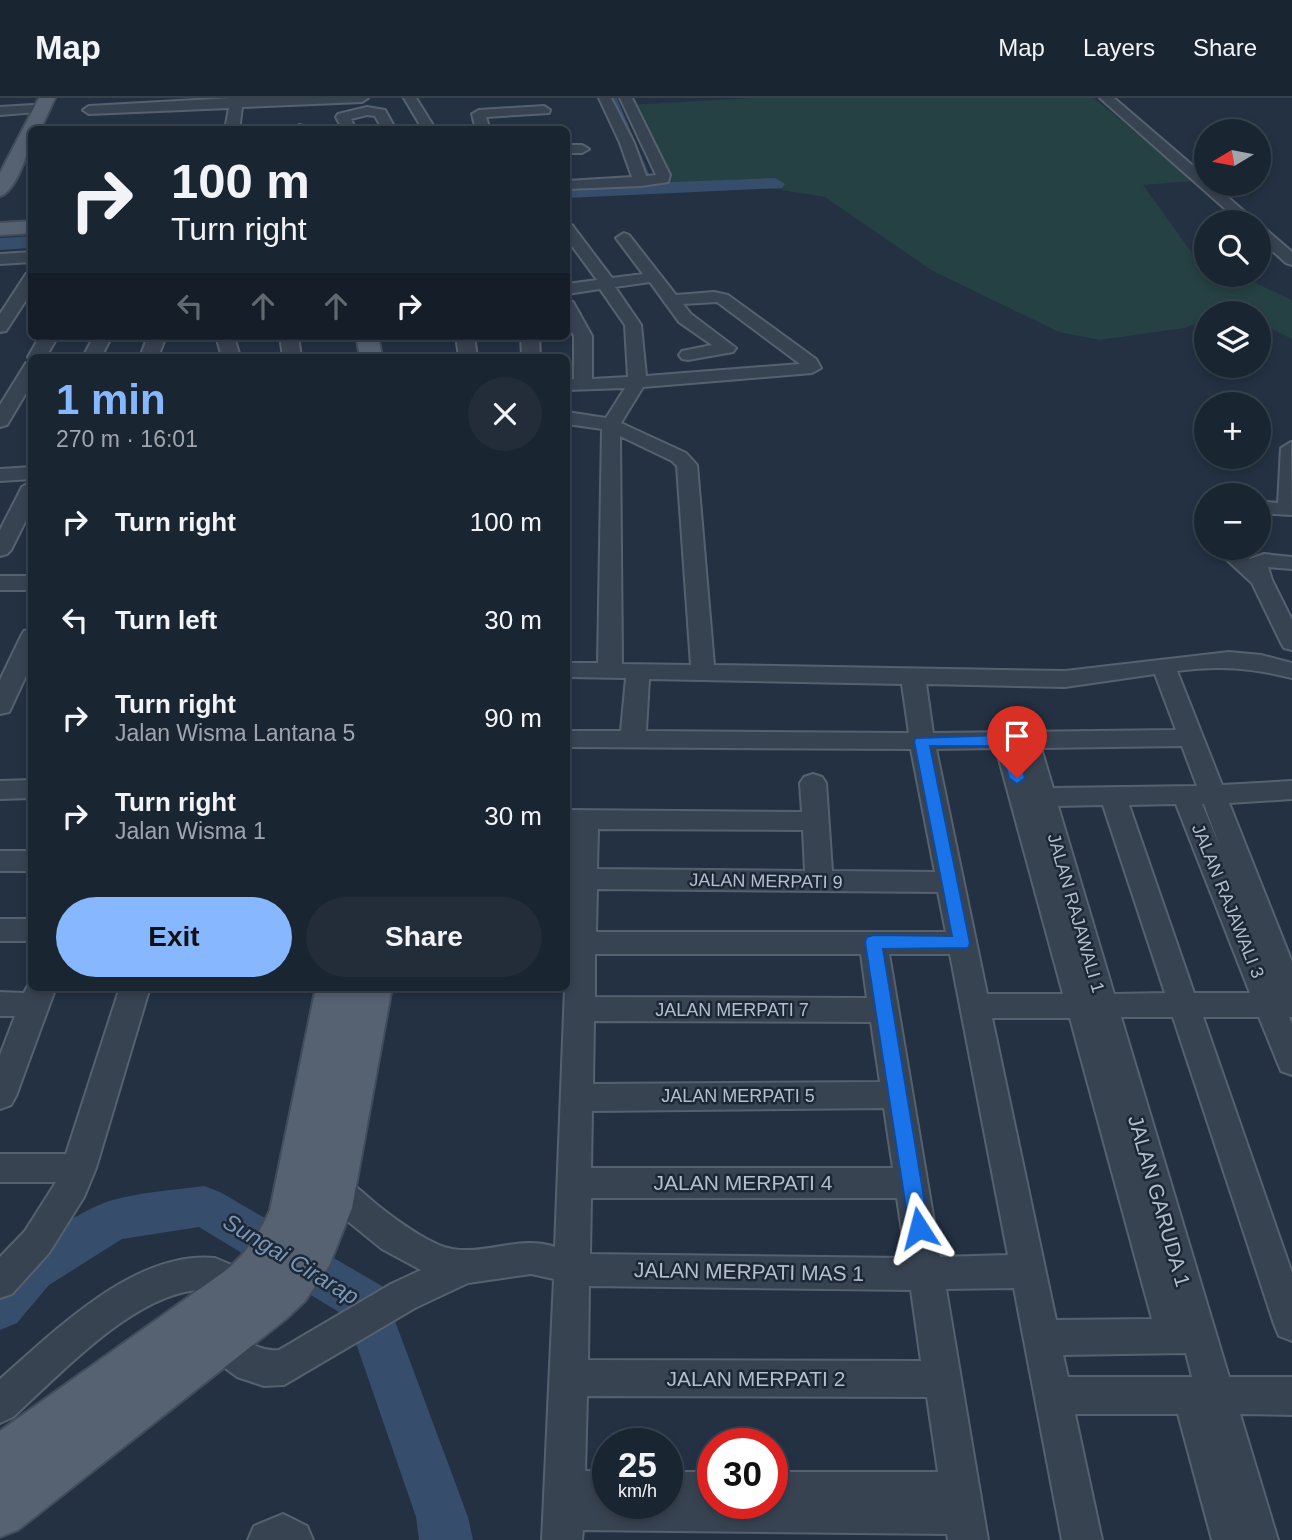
<!DOCTYPE html>
<html lang="en">
<head>
<meta charset="utf-8">
<style>
  :root { --surface:#1a2532; --page:#232d3a; --text:#f1f3f6; --muted:#9fa5ac; --line:#38424d; --accent:#87b8ff }
  body { margin:0; font-family:Arial,sans-serif; background:var(--page); color:var(--text); height:100vh; display:flex; flex-direction:column; font-size:26px; white-space:nowrap }
  * { box-sizing:border-box; margin:0 }
  p { font-size:23px; color:var(--muted) }
  .icon { flex:none; width:38px; height:38px; fill:none; stroke:currentColor; stroke-width:2; stroke-linecap:round; stroke-linejoin:round }
  .map { position:relative; flex:1; overflow:hidden }
  .panel { position:absolute; left:28px; top:256px; width:542px; height:637px; display:flex; flex-direction:column; background:var(--surface); border-radius:10px; box-shadow:0 4px 10px #0003,0 0 0 2px var(--line) }
  .panel>* { flex:none }
  .top-card { position:absolute; left:28px; top:28px; width:542px; height:214px; border-radius:10px; box-shadow:0 4px 10px #0003,0 0 0 2px var(--line); background:#1a2532; color:var(--text); overflow:hidden }
  .needle { width:46px; rotate:260deg }
  .buttons { position:absolute; left:1194px; top:21px; display:grid; gap:14px }
  .buttons a { display:grid; place-items:center; width:77px; height:77px; border-radius:50%; background:var(--surface); box-shadow:0 4px 10px #0003,0 0 0 2px var(--line); font-size:35px }
  .speed { position:absolute; left:592px; top:1330px; display:flex; gap:14px; font-size:35px; font-weight:700; text-align:center }
  .speed>* { display:grid; place-content:center; width:91px; height:91px; border-radius:50%; background:var(--surface); box-shadow:0 4px 10px #0003,0 0 0 2px var(--line); line-height:1 }
  .speed small { font-size:18px; font-weight:400 }
  .speed .limit { border:10px solid #d22; background:#fff; color:#111 }
  .pin { position:absolute; display:grid; place-items:center; width:60px; height:60px; color:#fff; margin:-72px -30px; border-radius:50% 50% 50% 0; rotate:-45deg; box-shadow:0 0 7px #0007 }
  .pin .icon { rotate:45deg }
  .me { position:absolute; width:77px; margin:-38px; rotate:351deg; stroke-linejoin:round; filter:drop-shadow(0 0 5px #0008) }
  .turn { display:flex; align-items:center; gap:24px; height:147px; padding:0 28px; font-size:32px }
  .turn .icon { width:91px; height:91px; stroke-width:2.5 }
  .turn b { display:block; font-size:49px; line-height:60px }
  .lanes { display:flex; align-items:center; height:66px; padding:0 28px; background:#0003; justify-content:center; gap:35px; direction:ltr }
  .lanes .off { opacity:.35 }
  .round { display:grid; place-items:center; flex:none; width:74px; height:74px; border-radius:37px; background:var(--page) }
  .overview { display:flex; align-items:center; justify-content:space-between; height:119px; padding:0 28px }
  h1 { font-size:42px; font-weight:700; line-height:52px; color:var(--accent) }
  .action { display:flex; gap:14px; margin-top:auto; padding:14px 28px }
  .action a { flex:1; height:80px; border-radius:42px; background:var(--accent); color:#111; font-size:28px; font-weight:700; line-height:80px; text-align:center }
  .action a+a { background:var(--page); color:var(--text) }
  ul { padding:0; list-style:none }
  li { display:flex; align-items:center; gap:21px; height:98px; padding:0 28px }
  li div { flex:1 }
  li b { display:block; font-size:26px }
  li em { font-style:normal }
  header { display:flex; align-items:center; gap:42px; box-sizing:border-box; height:98px; padding:0 35px; background:var(--surface); border-bottom:2px solid var(--line) }
  header strong { font-size:33px }
  nav { display:flex; gap:38px; margin-inline-start:auto; font-size:24px }
  .map>svg:first-child { display:block }
  .green { fill:#254143 }
  .lines { fill:none; stroke-linecap:round; stroke-linejoin:round }
  .stream { stroke:#364d6b; stroke-width:3.5 }
  .river { fill:#364d6b; fill-rule:evenodd }
  .minor-casing { stroke:#56616f; stroke-width:4 }
  .major-casing { stroke:#424c5b; stroke-width:4 }
  .minor { fill:#384352; fill-rule:evenodd }
  .major { fill:#566272; fill-rule:evenodd }
  .route { fill:#1a73e8; stroke:#114b97; stroke-width:2 }
  .labels { text-anchor:middle; stroke-width:5; stroke-linejoin:round; paint-order:stroke }
  .street-label { font-size:18px; fill:#b5becc; stroke:#1d2837 }
  .near-street-label { font-size:21px; fill:#b5becc; stroke:#1d2837 }
  .near-water-label { font-size:23px; font-style:italic; fill:#7a95b6; stroke:#1d2837 }
</style>
</head>
<body>
<header>
<strong>Map</strong>
<nav><a>Map</a><a>Layers</a><a>Share</a></nav>
</header>
<div class="map">
<svg width="1292" height="1442" viewBox="0 0 1292 1442">
  <rect width="100%" height="100%" fill="#233143"/>
  <path class="green" d="M750,0H1094L1194,83L1143,87L1192,155L1206,161V177H1238L1292,202V241L1258,224V215H1241L1233,211L1222,215H1206V222L1184,230L1100,242L1059,234L931,172L825,99L770,90L668,91L630,7Z"/>
  <g class="lines">
    <path class="stream" d="M615,0L653,90"/>
    <path class="river" d="M775,80L785,86L782,90L567,100V88Z
      M32,138V150L0,152V140Z
      M204,1088L220,1094L382,1188L468,1419L473,1442H419L416,1419L347,1219L199,1129L122,1141L49,1187L17,1225L0,1232V1175C20,1153 84,1109 113,1102C142,1094 174,1092 204,1088Z"/>
    <g class="minor-casing">
      <path id="minor" d="M231,0H368L362,4L242,9L239,32H225L229,10L89,16L83,12L89,8Z
        M404,0H416L436,32H423Z
        M599,0H611L634,45L646,78L656,77L620,0H632L670,77L668,84L641,88L567,91V83L632,79L620,45Z
        M1100,0H1114L1206,79V86H1213L1256,124H1240Z
        M32,7L37,8V14L0,17V9Z
        M544,8L550,12L549,15L486,19L490,32H476L472,16L479,12Z
        M367,9L385,12L396,32H383L375,18L367,17L351,21L356,32H343L336,19L338,16Z
        M299,27L304,28L306,32H292Z
        M567,47H582L589,51L582,55H567Z
        M567,125L572,127L612,180L643,176L616,140L624,135L629,137L676,197L714,194L728,197L816,261L821,270L812,275L643,289L621,325L686,355L697,367L714,567L1065,573L1229,554L1261,557L1292,565V580C1251,570 1220,567 1177,573L1222,687L1292,683V701L1229,705L1292,864V919H1289L1292,926V977L1281,973L1259,919H1203L1292,1175V1243L1279,1238L1274,1226L1173,919H1121L1229,1279H1292V1317L1240,1316L1278,1442H1212L1178,1316H1075L1102,1442H1062L1014,1190L946,1191L988,1442H948L947,1436L583,1432L582,1442H542L554,1181L531,1176L468,1185L415,1210L284,1287L264,1288L237,1279L209,1258L204,1246L209,1234L222,1228C243,1237 255,1255 279,1252L391,1186L421,1172L382,1151L329,1108L310,1104L305,1093L310,1082C319,1079 327,1077 336,1079C351,1082 364,1096 376,1106C395,1121 416,1137 439,1147C477,1163 517,1135 555,1149L569,786L567,784V764L570,763L572,730H567V712L802,714L800,685L804,679L813,676L822,679L826,685L832,773L935,774L911,651L567,649V633H621L626,580L567,579V565H598L602,331L567,326V314L606,320L625,290L567,292V282L574,281V238L567,224V203L573,204L592,238V281L628,279L625,227L600,191L567,196V186L597,182L567,141ZM650,184L679,224L712,247L682,253L679,257L682,261L688,262L733,254L736,250L691,216L683,206L717,204L800,266L646,278L641,227L615,189ZM620,338L672,363L677,368L691,567L622,566ZM1155,576L1176,632L933,635L926,586L1065,589ZM649,581L902,586L909,635L646,633ZM1182,648L1197,688L1053,690L1041,650ZM996,650L1063,896H987L936,651ZM1176,706L1250,895H1194L1129,707ZM1202,706H1204L1220,749ZM1103,707L1165,895L1114,896L1058,708ZM598,731L803,732L805,773L597,771ZM597,791L938,794L946,834H596ZM595,856H861L867,900L595,899ZM889,856H950L1008,1157L940,1159ZM992,920H1070L1152,1221L1056,1222ZM594,923L871,924L880,984L593,986ZM884,1010L893,1070H591L592,1013ZM591,1100H897L906,1160L590,1156ZM589,1188L911,1192L921,1263L588,1262ZM1186,1255L1192,1279H1068L1063,1257ZM587,1298L927,1299L938,1374H772V1405H712V1374H667V1405H607V1373H585Z
        M1258,128L1263,129L1292,154V167L1286,165L1258,140Z
        M32,154V164L0,166V156Z
        M32,174V193L6,233L0,234V216L26,176Z
        M40,238H58L46,259H32L31,263L28,259Z
        M94,238H112L101,259H83Z
        M148,238H166L158,259H140Z
        M216,238H234L240,259H222Z
        M280,238H298L301,259H283Z
        M456,238H474L477,259H459Z
        M521,238H539L540,259H522Z
        M32,264V285L7,327L0,329V307L26,265Z
        M1291,344L1292,417L1258,415V403L1278,405L1281,350Z
        M32,369V381L0,383V371Z
        M32,383V410L11,452L7,456L0,458V432L22,389Z
        M1214,450H1237L1250,461L1264,456L1292,459V471L1268,469L1272,482L1292,522V552L1284,550L1281,545L1252,485Z
        M0,478H32V492H0Z
        M32,531V565L12,608L9,614L0,616V582L21,538L24,533Z
        M32,682V700L0,701V683Z
        M0,753H32V773H0Z
        M0,821H32V843H0Z
        M32,880V889H56L16,998L11,1007L0,1011V957L15,918H0V894L24,895Z
        M120,889H150L96,1070L84,1099L49,1155L12,1196L0,1200V1159L25,1133L56,1084H0V1056H66Z
        M215,1160L253,1176L259,1188L253,1200L241,1205C232,1201 221,1193 211,1192C142,1186 61,1276 13,1319L0,1325V1281C55,1233 135,1152 215,1160Z
        M283,1416L307,1428L313,1442H248L254,1428Z"/>
    </g>
    <g class="major-casing">
      <path id="major" d="M39,0H55L40,32H32C32,47 16,94 0,98V75Z
        M32,123V135L0,137V125Z
        M356,238H378L382,259H360Z
        M316,889H354L345,935L354,889H392L352,1110L329,1168L305,1203L286,1221L18,1432L0,1439V1333L225,1173C247,1155 258,1138 270,1112Z"/>
    </g>
    <use href="#minor" class="minor"/>
    <use href="#major" class="major"/>
  </g>
  <path class="route" d="M1006,637L1014,642L1025,680L1017,686L1009,680L1000,648H930L970,845L968,850L883,851L929,1130L926,1137L919,1140L912,1137L909,1130L865,844L867,839L873,837L952,838L914,643L916,640Z"/>
  <g class="labels">
    <g class="street-label">
      <text transform="translate(766 783) rotate(1)" y="6">JALAN MERPATI 9</text>
      <text transform="translate(1228 803) rotate(68)" y="6">JALAN RAJAWALI 3</text>
      <text transform="translate(1076 815) rotate(74)" y="6">JALAN RAJAWALI 1</text>
      <text x="732" y="918">JALAN MERPATI 7</text>
      <text x="738" y="1004">JALAN MERPATI 5</text>
    </g>
    <g class="near-street-label">
      <text x="743" y="1092">JALAN MERPATI 4</text>
      <text transform="translate(1159 1103) rotate(74)" y="7">JALAN GARUDA 1</text>
      <text transform="translate(749 1174) rotate(1)" y="7">JALAN MERPATI MAS 1</text>
      <text x="756" y="1288">JALAN MERPATI 2</text>
    </g>
    <g class="near-water-label">
      <text transform="translate(291 1161) rotate(31)" y="8">Sungai Cirarap</text>
    </g>
  </g>
</svg>
<div class="buttons">
<a><svg class="needle" viewBox="-14 -14 28 28"><path d="M0-13l5 13h-10z" fill="#e53935"/><path d="M0 13l5-13h-10z" fill="#9fa5ac"/></svg></a>
<a><svg class="icon" aria-label="search" viewBox="0 0 24 24"><circle cx="10" cy="10" r="6"/><path d="M15 15l6 6"/></svg></a>
<a><svg class="icon" aria-label="layers" viewBox="0 0 24 24"><path d="M12 4l9 5-9 5-9-5zM3 14l9 5 9-5"/></svg></a>
<a>+</a>
<a>−</a>
</div>
<div class="speed"><div>25<small>km/h</small></div><div class="limit">30</div></div>
<div class="pin" style="left:1017px;top:680px;background:#d93025"><svg class="icon" aria-label="arrive" viewBox="0 0 24 24"><path d="M6 21V4h12l-3 4 3 4H6"/></svg></div>
<svg class="me" style="left:919px;top:1130px" viewBox="-20 -20 40 40"><path d="M0-17L14 15 0 8-14 15z" fill="#1a73e8" stroke="#fff" stroke-width="4"/></svg>
<div class="top-card">
<div class="turn"><svg class="icon" aria-label="right" viewBox="0 0 24 24"><path d="M7 20v-9h11M14 6l5 5-5 5"/></svg><div><b>100 m</b>Turn right</div></div>
<div class="lanes"><svg class="icon off" aria-label="left" viewBox="0 0 24 24"><path d="M17 20v-9H6M10 6l-5 5 5 5"/></svg><svg class="icon off" aria-label="ahead" viewBox="0 0 24 24"><path d="M12 20V5M6 11l6-6 6 6"/></svg><svg class="icon off" aria-label="ahead" viewBox="0 0 24 24"><path d="M12 20V5M6 11l6-6 6 6"/></svg><svg class="icon" aria-label="right" viewBox="0 0 24 24"><path d="M7 20v-9h11M14 6l5 5-5 5"/></svg></div>
</div>
<section class="panel">
<div class="overview"><div><h1>1 min</h1><p>270 m · 16:01</p></div><a class="round"><svg class="icon" aria-label="close" viewBox="0 0 24 24"><path d="M6 6l12 12M18 6L6 18"/></svg></a></div>
<ul>
<li><svg class="icon" aria-label="right" viewBox="0 0 24 24"><path d="M7 20v-9h11M14 6l5 5-5 5"/></svg><div><b>Turn right</b></div><em>100 m</em></li>
<li><svg class="icon" aria-label="left" viewBox="0 0 24 24"><path d="M17 20v-9H6M10 6l-5 5 5 5"/></svg><div><b>Turn left</b></div><em>30 m</em></li>
<li><svg class="icon" aria-label="right" viewBox="0 0 24 24"><path d="M7 20v-9h11M14 6l5 5-5 5"/></svg><div><b>Turn right</b><p>Jalan Wisma Lantana 5</p></div><em>90 m</em></li>
<li><svg class="icon" aria-label="right" viewBox="0 0 24 24"><path d="M7 20v-9h11M14 6l5 5-5 5"/></svg><div><b>Turn right</b><p>Jalan Wisma 1</p></div><em>30 m</em></li>
</ul>
<div class="action"><a>Exit</a><a>Share</a></div>
</section>
</div>
</body>
</html>
